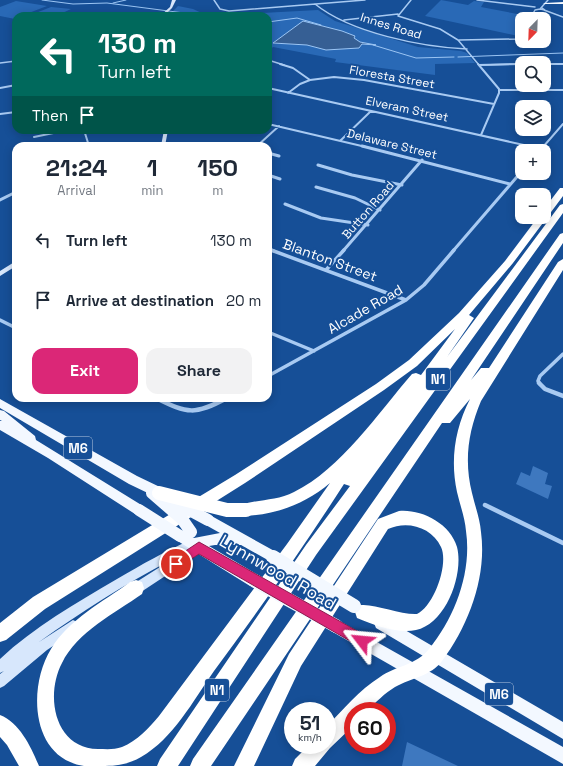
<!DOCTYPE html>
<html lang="en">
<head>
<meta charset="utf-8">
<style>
  :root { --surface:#fff; --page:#f2f2f3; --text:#1f2937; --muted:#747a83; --accent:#db2777 }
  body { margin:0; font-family:"Space Grotesk",sans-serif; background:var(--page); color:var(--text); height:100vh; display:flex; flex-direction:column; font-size:15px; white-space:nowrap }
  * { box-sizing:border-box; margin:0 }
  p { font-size:13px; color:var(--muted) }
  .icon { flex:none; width:22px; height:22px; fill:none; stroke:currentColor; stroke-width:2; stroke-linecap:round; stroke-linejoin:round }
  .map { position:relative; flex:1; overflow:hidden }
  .side { position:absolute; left:12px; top:142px; width:260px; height:260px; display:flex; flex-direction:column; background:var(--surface); border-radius:12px; box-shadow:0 2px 10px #0003 }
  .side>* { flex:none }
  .guide { position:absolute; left:12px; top:12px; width:260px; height:122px; border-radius:12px; box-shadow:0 2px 10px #0003; background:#00695c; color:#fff; overflow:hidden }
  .needle { width:26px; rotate:203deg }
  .buttons { position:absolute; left:515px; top:12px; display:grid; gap:8px }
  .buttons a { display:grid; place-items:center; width:36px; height:36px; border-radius:8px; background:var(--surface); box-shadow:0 2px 10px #0003; font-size:20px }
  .speed { position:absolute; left:284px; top:702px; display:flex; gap:8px; font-size:20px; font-weight:700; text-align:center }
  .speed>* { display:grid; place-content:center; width:52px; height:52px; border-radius:50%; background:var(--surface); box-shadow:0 2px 10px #0003; line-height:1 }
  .speed small { font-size:10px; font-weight:400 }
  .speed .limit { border:6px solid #d22; background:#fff; color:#111 }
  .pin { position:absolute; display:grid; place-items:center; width:34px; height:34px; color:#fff; margin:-17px; border:2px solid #fff; border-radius:50%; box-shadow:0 1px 4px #0007 }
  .me { position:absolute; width:44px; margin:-22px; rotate:299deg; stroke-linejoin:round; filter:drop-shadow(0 0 3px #0008) }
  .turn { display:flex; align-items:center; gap:14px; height:84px; padding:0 20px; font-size:18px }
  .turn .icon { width:52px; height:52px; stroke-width:2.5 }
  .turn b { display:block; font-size:28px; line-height:34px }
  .then { display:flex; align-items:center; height:38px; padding:0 20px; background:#0003; gap:8px; font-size:15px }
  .eta { display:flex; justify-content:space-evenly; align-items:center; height:68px; text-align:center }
  .eta b { font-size:24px; font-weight:700; line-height:28px }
  .action { display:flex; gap:8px; margin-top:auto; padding:8px 20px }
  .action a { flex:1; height:46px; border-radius:12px; background:var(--accent); color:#fff; font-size:16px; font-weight:700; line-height:46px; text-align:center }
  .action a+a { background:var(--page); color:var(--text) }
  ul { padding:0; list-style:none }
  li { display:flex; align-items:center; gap:12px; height:60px; padding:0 20px }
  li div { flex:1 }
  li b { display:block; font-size:15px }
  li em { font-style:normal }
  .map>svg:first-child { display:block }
  .green { fill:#2969b6 }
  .water { fill:#365f94; stroke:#9bc5f4 }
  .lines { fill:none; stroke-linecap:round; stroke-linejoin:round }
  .stream { stroke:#9bc5f4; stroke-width:1 }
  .building { fill:#3e78bf }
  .street-far4 { stroke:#a8caf2; stroke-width:1.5 }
  .street-far3 { stroke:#a8caf2; stroke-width:2 }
  .street-far2 { stroke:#a8caf2; stroke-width:3 }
  .street-far1 { stroke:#a8caf2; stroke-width:3.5 }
  .street { stroke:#a8caf2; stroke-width:4.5 }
  .secondary { fill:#d7e7fc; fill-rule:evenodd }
  .primary { fill:#f3f8ff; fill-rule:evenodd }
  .highway { fill:#fff; fill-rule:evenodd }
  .primary-bridge-far1 { stroke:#f3f8ff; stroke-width:12 }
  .primary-bridge { stroke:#f3f8ff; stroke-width:14 }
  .highway-bridge { stroke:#fff; stroke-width:14 }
  .route { fill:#db2777; stroke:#8e194d }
  .labels { text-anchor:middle; stroke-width:4; stroke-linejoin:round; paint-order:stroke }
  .far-street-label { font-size:12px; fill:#fff; stroke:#164f97 }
  .shield { fill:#164f97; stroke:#b9cae0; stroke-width:1 }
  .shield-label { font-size:13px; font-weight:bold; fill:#fff }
  .street-label { font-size:14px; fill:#fff; stroke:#164f97 }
  .near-street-label { font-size:17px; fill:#fff; stroke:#164f97 }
</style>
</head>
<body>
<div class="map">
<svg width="563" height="766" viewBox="0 0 563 766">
  <rect width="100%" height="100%" fill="#164f97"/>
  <path class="green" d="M441,0L468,5L474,1L484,2L481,7L528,16L527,19H522V28L518,36L425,16Z
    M16,1L47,6L21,16H16L15,19L0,16V7Z
    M178,6L193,9L208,16H188L172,12Z
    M51,7L71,9L56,16H28Z
    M318,10L335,21L418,47L461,51L467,53L475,63L435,64V75L335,62L336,59L273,47L268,51V16H259L262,13Z"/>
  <path class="water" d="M303,21L342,31L355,36L354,38L360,42L376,45L362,44L359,48L326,50L307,45L273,43Z"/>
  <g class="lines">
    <path class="stream" d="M42,0L73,4L107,3L184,13L194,16
      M113,3L126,0
      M268,22L297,18L321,25
      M373,45L416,58L454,57
      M458,57L563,53"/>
  </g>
  <path class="building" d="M533,466L548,473L545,484L552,486L548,499L516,484L521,472L530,476Z
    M407,742L458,766H402Z"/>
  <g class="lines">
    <path class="street-far4" d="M214,0L220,9L229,11L365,0
      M411,0L398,16L440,29L458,40L479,65
      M477,0L535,7
      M315,4C351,33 422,47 467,49
      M542,8L545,10L540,9L548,0
      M544,10L563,17
      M530,19L535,10L540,9
      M344,20L398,14
      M459,40L517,39L521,36
      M268,60L284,65
      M0,63L16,61
      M544,64H563
      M480,65L522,64"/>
    <path class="street-far3" d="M280,64L293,68L310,80L334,77L364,80L494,104
      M478,64L499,89V93L481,135
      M544,64H563
      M479,65L522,64
      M0,88L16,85
      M268,88L533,147
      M499,90H563
      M288,93L300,84L310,80
      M0,114L16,112
      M268,124L366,147
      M84,130L89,146
      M34,137L68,130
      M340,141L371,111
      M257,146L279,126
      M543,147L563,124"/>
    <path class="street-far2" d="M362,146L510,184
      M528,146L542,149
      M540,151L544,146
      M268,153L279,156
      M318,165L352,175L402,185
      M268,175L280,179
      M316,187L355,198L380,210
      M0,200L16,192
      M285,204L321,218L368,225
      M268,249L274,251
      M343,251L422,160
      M453,251L522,171"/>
    <path class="street-far1" d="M271,250L406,300
      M326,270L344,250
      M0,320L16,328
      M268,332L314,351
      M268,376L406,300L424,285L454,250
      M540,384L538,381L540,376L563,354"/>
    <path class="street" d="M539,383L545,389L563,396
      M156,398C188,414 195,415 227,398
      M485,505L563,543"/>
    <path class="secondary" d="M172,0H176L172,8L164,16H160L170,7Z
      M164,130H168L165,146H161Z
      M16,261V266L0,276V271Z
      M193,539L197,541L198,544L203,545L204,548L203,551L138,594L134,595L130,594L129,590L130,586L171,560C125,584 81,612 39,642L73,620L77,622L79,626L77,630L47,650L4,686L0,688V674L4,671L0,673V659C34,627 76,603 117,579C141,565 167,550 193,539Z"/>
    <path class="primary" d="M563,2V4H543L545,3Z
      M0,399L137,476L162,488L164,492L162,496L158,497L154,496L129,484L0,408Z
      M0,410L4,411L35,436L36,440L143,506L145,510L143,514L139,515L135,514L48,458L0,430V421H2L0,420Z
      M208,514L278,553L279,557L278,561L273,563L241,545H215L209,546L260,576L262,581L260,586L255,587L250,586L176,540L174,536L176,532L180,530L194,538L220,533L204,524L202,520L204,516Z
      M381,616L563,722V739L376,628L374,623L376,618Z
      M336,619L563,747V764L331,631L329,626L331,621Z"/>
    <path class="highway" d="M560,188H563V196L513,263L469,315L474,318L447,357L560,205L563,204V213L316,555L178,766H157L160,759L306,545L350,486L344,484C303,548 259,610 214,671C193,701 173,739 141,757C127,765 116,766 101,766C95,766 89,766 84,766C30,758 28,686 51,649C69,619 103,602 130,582L136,580L142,582L144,588L142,594C115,613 77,632 62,663C45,695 54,748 98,749C106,749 114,750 122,747C137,741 149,728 159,716L287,544L330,483C305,504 278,514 246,516L241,515L239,510L241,505C258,499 277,501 294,492C341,469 378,413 412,374L416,373L421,375L455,329L417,366L384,390L245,483L45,609L6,640L0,642V623L33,597L235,475L376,384L409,360L459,313L505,261L538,217H544V209Z
      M563,233V243L471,380L481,368H489L558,262L563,259V270L481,401C468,432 464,461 472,493C475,506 480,519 481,532C487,576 469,625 442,661C431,676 411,678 395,687C385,693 376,702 367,711H353V726L330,748L315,766H292L295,759L309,745H327V726C344,709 359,690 380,677C395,666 417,665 429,649C455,617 472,572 466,531C465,518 460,505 457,492C450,460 455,428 470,399L450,423H442L211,766H190L193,759L560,234Z
      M399,511C421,509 450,523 457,547C464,574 446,624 416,630C398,634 374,625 357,618L355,612L357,606C369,601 399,615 417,614C434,606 449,564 441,547C432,527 407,520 388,529L301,666L254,766H234L289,654L378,519Z
      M0,715C20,723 31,747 39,766H19L7,745L0,737Z"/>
    <path class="primary-bridge-far1" d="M152,493L182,519L191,532
      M171,500L208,520
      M139,510L180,536"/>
    <path class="primary-bridge" d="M273,557L354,606
      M255,581L336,626"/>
    <path class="highway-bridge" d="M159,493L227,510H246"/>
  </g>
  <path class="route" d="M199,542L366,636L368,641L366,645L362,647L357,645L199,554L176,569L172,567L170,564L172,560Z"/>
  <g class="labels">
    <g class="far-street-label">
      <text transform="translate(391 26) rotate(17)" y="4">Innes Road</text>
      <text transform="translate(392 77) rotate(10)" y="4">Floresta Street</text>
      <text transform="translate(407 109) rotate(12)" y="4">Elveram Street</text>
      <text transform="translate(392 144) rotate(14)" y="4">Delaware Street</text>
      <text transform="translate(368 210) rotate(-49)" y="4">Button Road</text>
    </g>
    <g class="shield">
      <rect x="426" y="368" width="24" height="22" rx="3"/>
      <rect x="64" y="437" width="28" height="22" rx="3"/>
      <rect x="205" y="679" width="24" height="22" rx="3"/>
      <rect x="485" y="683" width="28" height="22" rx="3"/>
    </g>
    <g class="shield-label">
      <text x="438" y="384">N1</text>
      <text x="78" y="453">M6</text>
      <text x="217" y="695">N1</text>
      <text x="499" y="699">M6</text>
    </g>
    <g class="street-label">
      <text transform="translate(330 260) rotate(20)" y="5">Blanton Street</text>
      <text transform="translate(365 309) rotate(-30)" y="5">Alcade Road</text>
    </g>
    <g class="near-street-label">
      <text transform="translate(278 572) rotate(30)" y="6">Lynnwood Road</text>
    </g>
  </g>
</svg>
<div class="buttons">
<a><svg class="needle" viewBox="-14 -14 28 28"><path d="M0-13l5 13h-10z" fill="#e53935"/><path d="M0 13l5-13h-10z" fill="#747a83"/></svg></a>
<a><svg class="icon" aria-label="search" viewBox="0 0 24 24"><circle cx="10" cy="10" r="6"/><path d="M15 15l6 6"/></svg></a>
<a><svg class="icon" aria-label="layers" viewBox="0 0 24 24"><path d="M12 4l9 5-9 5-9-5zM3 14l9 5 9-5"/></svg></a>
<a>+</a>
<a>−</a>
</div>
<div class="speed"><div>51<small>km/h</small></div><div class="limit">60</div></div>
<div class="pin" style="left:176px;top:564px;background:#d93025"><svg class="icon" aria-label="arrive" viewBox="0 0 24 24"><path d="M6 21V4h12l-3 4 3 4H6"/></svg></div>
<svg class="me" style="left:362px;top:641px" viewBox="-20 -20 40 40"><path d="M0-17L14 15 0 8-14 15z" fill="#db2777" stroke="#fff" stroke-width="4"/></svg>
<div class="guide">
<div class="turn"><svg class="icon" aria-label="left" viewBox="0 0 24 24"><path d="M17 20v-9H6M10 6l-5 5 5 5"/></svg><div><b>130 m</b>Turn left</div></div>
<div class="then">Then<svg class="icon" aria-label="arrive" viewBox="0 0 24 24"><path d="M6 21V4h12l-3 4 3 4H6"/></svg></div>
</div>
<section class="side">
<div class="eta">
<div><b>21:24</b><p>Arrival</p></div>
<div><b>1</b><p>min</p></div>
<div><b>150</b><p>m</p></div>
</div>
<ul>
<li><svg class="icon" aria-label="left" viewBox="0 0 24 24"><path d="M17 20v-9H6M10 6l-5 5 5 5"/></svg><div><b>Turn left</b></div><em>130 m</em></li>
<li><svg class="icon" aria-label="arrive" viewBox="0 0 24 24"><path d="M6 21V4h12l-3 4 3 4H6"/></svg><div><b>Arrive at destination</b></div><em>20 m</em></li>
</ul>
<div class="action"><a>Exit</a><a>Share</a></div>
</section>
</div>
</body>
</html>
